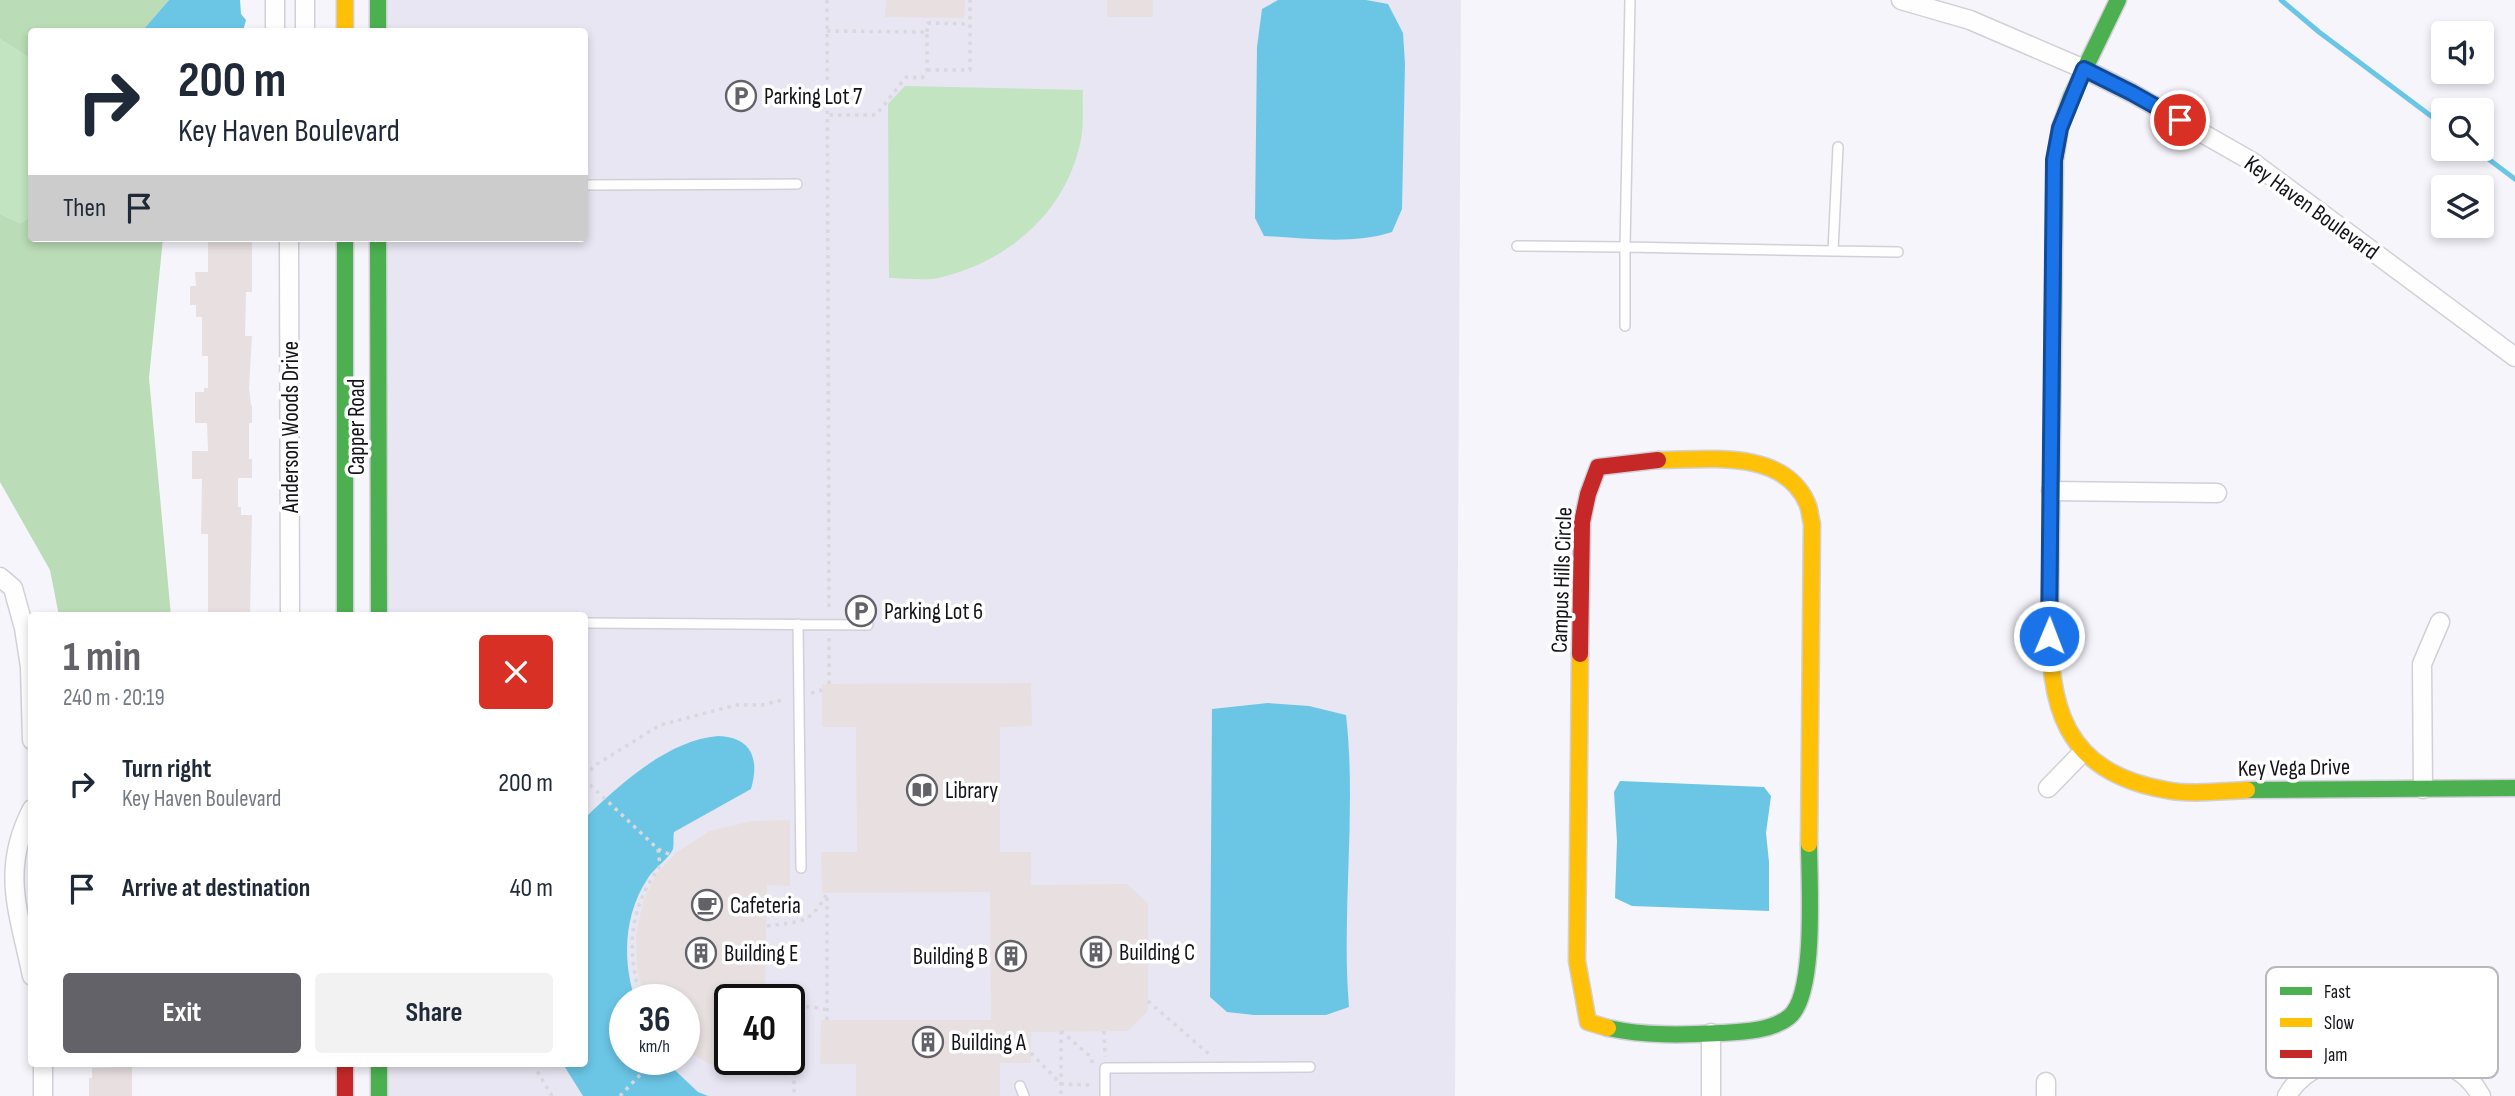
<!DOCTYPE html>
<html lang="en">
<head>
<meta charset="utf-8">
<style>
  :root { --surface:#fff; --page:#f2f2f3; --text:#1f2937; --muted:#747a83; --accent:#636269 }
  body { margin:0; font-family:"Sofia Sans Condensed",sans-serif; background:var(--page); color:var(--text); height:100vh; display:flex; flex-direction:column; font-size:26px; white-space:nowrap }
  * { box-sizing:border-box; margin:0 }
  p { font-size:23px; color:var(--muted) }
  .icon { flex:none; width:38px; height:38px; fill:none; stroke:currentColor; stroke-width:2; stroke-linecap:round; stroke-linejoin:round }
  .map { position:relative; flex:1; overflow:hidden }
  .side { position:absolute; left:28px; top:612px; width:560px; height:455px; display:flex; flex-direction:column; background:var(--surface); border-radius:7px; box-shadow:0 4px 10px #0003 }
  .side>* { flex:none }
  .banner { position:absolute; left:28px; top:28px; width:560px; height:214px; border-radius:7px; box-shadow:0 4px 10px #0003; background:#fff; color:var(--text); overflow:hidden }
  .controls { position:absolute; left:2431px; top:21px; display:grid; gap:14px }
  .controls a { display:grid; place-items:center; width:63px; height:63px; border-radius:7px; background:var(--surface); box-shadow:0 4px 10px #0003; font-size:35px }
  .speed { position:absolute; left:609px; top:984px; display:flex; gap:14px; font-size:35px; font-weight:700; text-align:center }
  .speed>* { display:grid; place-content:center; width:91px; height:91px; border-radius:50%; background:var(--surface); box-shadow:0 4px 10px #0003; line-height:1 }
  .speed small { font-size:18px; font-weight:400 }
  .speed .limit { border:4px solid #111; border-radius:10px; background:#fff; color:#111 }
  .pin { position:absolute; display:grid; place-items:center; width:60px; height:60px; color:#fff; margin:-30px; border:4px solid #fff; border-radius:50%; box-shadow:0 2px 7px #0007 }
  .me { position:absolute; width:77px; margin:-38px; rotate:1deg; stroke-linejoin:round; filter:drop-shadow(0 0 5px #0008) }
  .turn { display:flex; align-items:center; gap:24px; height:147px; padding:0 35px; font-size:32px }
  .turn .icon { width:91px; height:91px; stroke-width:2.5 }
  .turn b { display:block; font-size:49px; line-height:60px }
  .then { display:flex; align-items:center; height:66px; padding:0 35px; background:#0003; gap:14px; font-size:26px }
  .round { display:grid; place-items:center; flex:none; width:74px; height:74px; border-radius:7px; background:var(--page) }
  .head { display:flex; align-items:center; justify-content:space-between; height:119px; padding:0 35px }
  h1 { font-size:42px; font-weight:700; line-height:52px; color:var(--accent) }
  .primary-button { display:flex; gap:14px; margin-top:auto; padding:14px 35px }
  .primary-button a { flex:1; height:80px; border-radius:7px; background:var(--accent); color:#fff; font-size:28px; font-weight:700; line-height:80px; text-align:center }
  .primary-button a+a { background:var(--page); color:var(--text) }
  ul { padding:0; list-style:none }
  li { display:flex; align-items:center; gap:21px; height:105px; padding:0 35px }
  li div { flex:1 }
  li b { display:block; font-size:26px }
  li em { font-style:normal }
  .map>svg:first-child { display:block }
  .built { fill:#e7e6f2; fill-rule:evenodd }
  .green { fill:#c2e4c0 }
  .forest { fill:#badcb6 }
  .water { fill:#6bc6e6 }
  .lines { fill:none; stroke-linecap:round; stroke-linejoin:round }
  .stream { stroke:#6bc6e6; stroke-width:5 }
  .building { fill:#e8e0e0 }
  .lane-casing { stroke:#d1d0d7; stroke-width:12 }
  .street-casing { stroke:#d1d0d7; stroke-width:21 }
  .fast-casing { stroke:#d1d0d7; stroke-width:19 }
  .slow-casing { stroke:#d1d0d7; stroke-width:19 }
  .jam-casing { stroke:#d1d0d7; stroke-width:19 }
  .path { stroke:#d9d8db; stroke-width:3.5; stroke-dasharray:3.5 5; stroke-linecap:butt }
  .lane { stroke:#fefeff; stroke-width:9 }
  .street { stroke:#fefeff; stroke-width:18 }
  .fast { stroke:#4caf50; stroke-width:16 }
  .slow { stroke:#ffc107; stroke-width:16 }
  .jam { stroke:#c62828; stroke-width:16 }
  .route-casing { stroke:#114b97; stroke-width:18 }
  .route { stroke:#1a73e8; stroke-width:12 }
  .labels { text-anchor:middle; stroke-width:7; stroke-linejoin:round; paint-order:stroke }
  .poi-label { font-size:23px; fill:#14131a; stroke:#fff; text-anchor:start }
  .street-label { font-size:23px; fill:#14131a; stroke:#fff }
  .key { fill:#fff; stroke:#b8b8ba; stroke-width:2 }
  .key-label { font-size:19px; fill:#14131a }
</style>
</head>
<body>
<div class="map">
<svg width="2515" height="1096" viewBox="0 0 2515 1096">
  <rect width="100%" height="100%" fill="#f6f5fc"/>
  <path class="built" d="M379,0H1461L1455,1096H380V1064H584V616H380L379,238H584V32L379,31ZM625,999H684V1059H625ZM730,999H789V1059H730Z"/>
  <path class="green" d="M0,39L31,59V217L20,223L0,214Z
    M905,86L1083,90C1082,106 1084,124 1081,139C1067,212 1008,262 938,278C923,281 905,278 889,278L888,104Z"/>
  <path class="forest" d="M0,0H169L142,31L32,32L31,59L0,39Z
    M0,214L20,223L31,217L32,238H163L149,378L171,616H59L50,570L0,482Z"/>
  <path class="water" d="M169,0H240L241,14L246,20L243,31H142Z
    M1278,0H1366L1388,4L1403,33L1405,64L1402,209L1392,232C1352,245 1306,238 1264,236L1255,218L1257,47L1262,9Z
    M1268,703L1309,706L1346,715C1357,812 1341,910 1349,1007L1326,1015H1254L1227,1012L1210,997L1212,709Z
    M718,736C751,737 760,758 751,789L674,832C673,837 674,844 673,849C669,859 654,868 648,878C624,914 622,959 635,999H625V1059H663L698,1092L708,1096H583L563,1064H584L585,818C619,785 668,740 718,736Z
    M1620,781L1764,787L1771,796L1766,833L1769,862V911L1632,906L1615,898L1617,841L1614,792Z"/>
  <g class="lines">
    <path class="stream" d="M2281,0L2319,32L2443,125
      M2475,149L2515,179"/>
  </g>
  <path class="building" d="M886,0H965L964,18L885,17Z
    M1107,0H1153V17H1107Z
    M208,238L252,239V292H246L245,336H252L249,388L251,405H252V423H249V459H252V478H238V507H241V515H252L250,616H208V534H201L202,479H192V451H208L207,423H195V392H204V388H208V356H202V317H196V305H190V286H196L195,272H208Z
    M1031,683L1032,726L1000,727V852H1031V885L1127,884L1148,903V1011L1128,1031L1031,1032V1063H1000V1096H856V1064H820L821,1020H991L990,892L822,893L821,852H857L856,727H822V684Z
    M790,820V886L767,885L765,999H730V1059H788V1076L750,1074L709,1064L684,1049V999H646L637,972L636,934L643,902L656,874L677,852L710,831L752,821Z
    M132,1067V1096H89V1078H92V1068Z"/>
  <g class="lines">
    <g class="lane-casing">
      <path id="lane" d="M1630,0L1625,247L1833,251L1838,147
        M584,185L797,184
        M1517,246L1625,247V326
        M1833,251L1898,252
        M584,623L868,625
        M798,624L801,868
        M1020,1086L1024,1096
        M1105,1096V1068L1310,1067"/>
    </g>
    <g class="street-casing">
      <path id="street" d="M1901,0L1970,20L2084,69L2132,93L2251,161L2515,357
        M275,32V0
        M305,32V0
        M289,238L290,616
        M2051,491L2217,493
        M0,577L13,588L24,628L30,667L32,740
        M2048,788L2083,752
        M2423,789L2422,664L2440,622
        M32,809C0,871 19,912 32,976
        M1711,1033V1096
        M43,1064V1096
        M2046,1096V1082
        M2287,1096C2295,1081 2311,1068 2329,1064C2352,1059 2435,1060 2455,1069C2466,1075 2475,1085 2481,1096"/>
    </g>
    <g class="fast-casing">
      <path id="fast" d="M378,0V32
        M345,238V616
        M378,238L379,616
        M2050,614L2055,160L2060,128L2071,97L2118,0
        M2247,790L2515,788
        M1608,1028C1645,1036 1684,1035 1721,1033C1742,1032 1772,1031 1789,1017C1817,995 1809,880 1809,844
        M379,1064V1096"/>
    </g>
    <g class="slow-casing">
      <path id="slow" d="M345,0V32
        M1658,460C1706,460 1783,448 1807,503C1810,509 1810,517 1812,524L1809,844
        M2050,614C2048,706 2063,772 2166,790C2190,795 2222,791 2247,790
        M1580,654L1577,961L1588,1022L1608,1028"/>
    </g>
    <g class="jam-casing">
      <path id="jam" d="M1580,654L1582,522L1588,494L1598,467L1658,460
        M345,1064V1096"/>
    </g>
    <path class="path" d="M827,0L829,612
      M827,31L927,32V70L922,78L906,77L876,115H827
      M927,32L928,23L970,24
      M927,70H970V0
      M829,638V684
      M811,693L822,690
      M584,776L597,764L660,725L736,705H762L786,699
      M584,779L658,849L660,866C629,909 626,949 641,999
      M658,849L673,856
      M767,926C799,921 809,926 826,895
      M1148,1001L1210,1055
      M789,1006L813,1007L828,1010
      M827,1020V893
      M1061,1031L1092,1058V1064
      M1061,1031V1096
      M1104,1031L1105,1057
      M789,1043H794V1096
      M1031,1053L1061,1084L1093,1085
      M533,1064L552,1096
      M620,1096L655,1059"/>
    <use href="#lane" class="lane"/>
    <use href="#street" class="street"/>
    <use href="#fast" class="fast"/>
    <use href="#slow" class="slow"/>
    <use href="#jam" class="jam"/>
  </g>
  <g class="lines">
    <g class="route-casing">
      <path id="route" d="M2049,636L2054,160L2060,128L2084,69L2132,93L2180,120"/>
    </g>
    <use href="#route" class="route"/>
  </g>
  <defs>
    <g id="parking-ring" transform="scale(1.575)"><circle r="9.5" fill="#fff" stroke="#636269" stroke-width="1.5"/><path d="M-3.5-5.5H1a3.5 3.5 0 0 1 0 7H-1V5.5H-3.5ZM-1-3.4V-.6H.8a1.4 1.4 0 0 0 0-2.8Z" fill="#636269"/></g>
    <g id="library-ring" transform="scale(1.575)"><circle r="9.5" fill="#fff" stroke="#636269" stroke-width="1.5"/><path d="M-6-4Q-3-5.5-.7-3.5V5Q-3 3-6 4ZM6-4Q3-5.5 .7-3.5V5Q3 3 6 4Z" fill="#636269"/></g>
    <g id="cafe-ring" transform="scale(1.575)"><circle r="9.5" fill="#fff" stroke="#636269" stroke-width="1.5"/><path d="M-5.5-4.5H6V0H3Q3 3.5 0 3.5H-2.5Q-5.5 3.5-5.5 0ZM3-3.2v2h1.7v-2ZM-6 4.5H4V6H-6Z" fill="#636269"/></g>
    <g id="building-ring" transform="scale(1.575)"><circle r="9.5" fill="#fff" stroke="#636269" stroke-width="1.5"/><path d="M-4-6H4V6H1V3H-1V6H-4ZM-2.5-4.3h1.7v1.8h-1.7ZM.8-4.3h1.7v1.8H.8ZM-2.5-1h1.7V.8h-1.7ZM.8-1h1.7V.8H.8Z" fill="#636269"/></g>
  </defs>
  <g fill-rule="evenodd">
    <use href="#parking-ring" x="741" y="96"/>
    <use href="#parking-ring" x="861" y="611"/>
    <use href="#library-ring" x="922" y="790"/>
    <use href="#cafe-ring" x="707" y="905"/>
    <use href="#building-ring" x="1096" y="952"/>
    <use href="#building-ring" x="701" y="953"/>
    <use href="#building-ring" x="1011" y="956"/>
    <use href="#building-ring" x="928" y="1042"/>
  </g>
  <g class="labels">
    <g class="poi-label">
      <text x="764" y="104">Parking Lot 7</text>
      <text x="884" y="619">Parking Lot 6</text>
      <text x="945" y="798">Library</text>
      <text x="730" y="913">Cafeteria</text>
      <text x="1119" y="960">Building C</text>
      <text x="724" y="961">Building E</text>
      <text x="988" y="964" text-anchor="end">Building B</text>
      <text x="951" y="1050">Building A</text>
    </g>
    <g class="street-label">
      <text transform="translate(2312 207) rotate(36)" y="8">Key Haven Boulevard</text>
      <text transform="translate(290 427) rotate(-90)" y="8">Anderson Woods Drive</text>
      <text transform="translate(356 427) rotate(-90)" y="8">Capper Road</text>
      <text transform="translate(1561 580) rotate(-88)" y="8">Campus Hills Circle</text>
      <text transform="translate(2294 767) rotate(-1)" y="8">Key Vega Drive</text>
    </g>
  </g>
  <rect x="2266" y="967" width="232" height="111" rx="10" class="key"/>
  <rect x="2280" y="987" width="32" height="8" fill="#4caf50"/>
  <rect x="2280" y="1018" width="32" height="9" fill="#ffc107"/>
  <rect x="2280" y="1050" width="32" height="8" fill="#c62828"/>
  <g class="key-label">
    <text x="2324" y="998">Fast</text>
    <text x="2324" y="1029">Slow</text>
    <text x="2324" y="1061">Jam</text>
  </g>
</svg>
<div class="controls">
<a><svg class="icon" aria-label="sound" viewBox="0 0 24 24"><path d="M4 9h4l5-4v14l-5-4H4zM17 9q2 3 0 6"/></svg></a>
<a><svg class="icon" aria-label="search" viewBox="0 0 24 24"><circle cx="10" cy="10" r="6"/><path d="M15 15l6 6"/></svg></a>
<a><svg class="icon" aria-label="layers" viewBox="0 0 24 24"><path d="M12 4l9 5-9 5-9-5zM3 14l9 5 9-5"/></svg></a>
</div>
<div class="speed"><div>36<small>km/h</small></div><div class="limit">40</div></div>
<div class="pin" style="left:2180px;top:120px;background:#d93025"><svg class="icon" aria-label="arrive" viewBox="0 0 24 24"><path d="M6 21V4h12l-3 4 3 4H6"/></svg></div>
<svg class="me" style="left:2049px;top:636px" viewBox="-20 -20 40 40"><circle r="17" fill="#1a73e8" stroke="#fff" stroke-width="3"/><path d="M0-11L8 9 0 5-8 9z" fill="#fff"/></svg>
<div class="banner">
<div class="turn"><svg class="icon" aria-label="right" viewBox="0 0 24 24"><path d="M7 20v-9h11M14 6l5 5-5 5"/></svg><div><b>200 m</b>Key Haven Boulevard</div></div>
<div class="then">Then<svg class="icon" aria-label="arrive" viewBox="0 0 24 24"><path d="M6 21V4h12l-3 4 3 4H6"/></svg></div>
</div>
<section class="side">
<div class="head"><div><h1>1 min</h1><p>240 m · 20:19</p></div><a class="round" style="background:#d93025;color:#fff"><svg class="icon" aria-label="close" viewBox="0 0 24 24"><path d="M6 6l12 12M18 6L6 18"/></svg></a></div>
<ul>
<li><svg class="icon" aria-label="right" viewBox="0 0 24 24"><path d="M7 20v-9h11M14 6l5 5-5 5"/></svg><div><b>Turn right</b><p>Key Haven Boulevard</p></div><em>200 m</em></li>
<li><svg class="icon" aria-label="arrive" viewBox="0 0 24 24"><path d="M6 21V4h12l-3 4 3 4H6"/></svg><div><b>Arrive at destination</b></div><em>40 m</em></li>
</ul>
<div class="primary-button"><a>Exit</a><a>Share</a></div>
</section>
</div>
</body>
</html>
